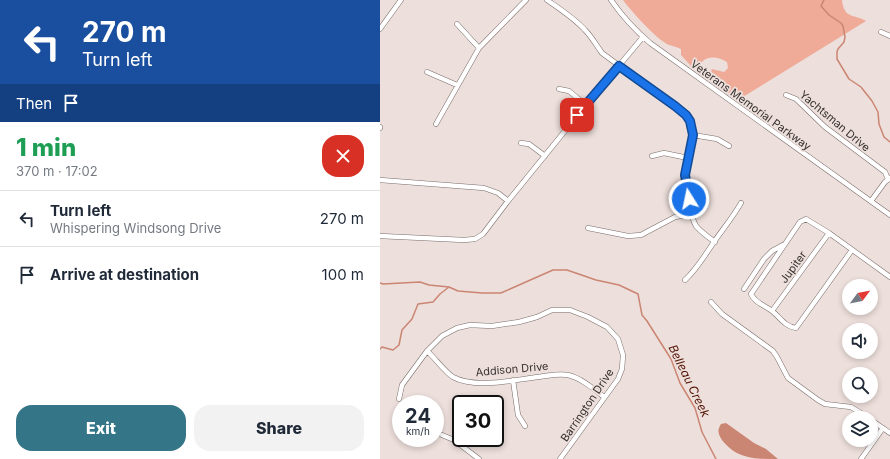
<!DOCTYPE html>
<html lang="en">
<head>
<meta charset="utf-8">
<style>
  :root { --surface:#fff; --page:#f2f2f3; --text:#1f2937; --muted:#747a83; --line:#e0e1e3; --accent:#347688 }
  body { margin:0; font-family:Inter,sans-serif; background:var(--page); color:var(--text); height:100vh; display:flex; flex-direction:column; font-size:15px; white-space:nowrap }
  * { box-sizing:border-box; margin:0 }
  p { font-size:13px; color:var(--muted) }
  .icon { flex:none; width:22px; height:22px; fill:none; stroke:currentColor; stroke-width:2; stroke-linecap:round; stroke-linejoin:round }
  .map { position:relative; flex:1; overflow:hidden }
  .details { display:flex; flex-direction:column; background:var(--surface); width:380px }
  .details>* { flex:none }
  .banner { background:#1a4fa0; color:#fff; overflow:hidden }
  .needle { width:26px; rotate:58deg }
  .fabs { position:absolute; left:462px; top:279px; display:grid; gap:8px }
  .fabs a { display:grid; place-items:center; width:36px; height:36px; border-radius:50%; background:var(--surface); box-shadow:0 2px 6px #0003; font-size:20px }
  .speed { position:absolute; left:12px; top:395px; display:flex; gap:8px; font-size:20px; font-weight:700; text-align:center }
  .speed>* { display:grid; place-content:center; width:52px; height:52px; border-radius:50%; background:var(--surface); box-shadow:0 2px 6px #0003; line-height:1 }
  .speed small { font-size:10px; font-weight:400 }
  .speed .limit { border:2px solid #111; border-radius:6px; background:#fff; color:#111 }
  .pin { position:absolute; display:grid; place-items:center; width:34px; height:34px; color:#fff; margin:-17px; border-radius:8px; box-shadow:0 2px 6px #0006 }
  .me { position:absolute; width:44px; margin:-22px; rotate:350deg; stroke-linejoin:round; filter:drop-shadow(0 0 3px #0008) }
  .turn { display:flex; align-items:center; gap:14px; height:84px; padding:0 16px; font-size:18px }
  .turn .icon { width:52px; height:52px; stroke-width:2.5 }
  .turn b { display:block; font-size:28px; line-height:34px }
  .then { display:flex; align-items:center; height:38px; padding:0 16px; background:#0003; gap:8px; font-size:15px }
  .round { display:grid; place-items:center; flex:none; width:42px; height:42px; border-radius:16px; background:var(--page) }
  .overview { display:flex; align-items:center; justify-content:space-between; height:68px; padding:0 16px }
  h1 { font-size:24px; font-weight:800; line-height:30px; color:#1e9e55 }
  .button { display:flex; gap:8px; margin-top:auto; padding:8px 16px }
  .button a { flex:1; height:46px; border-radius:16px; background:var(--accent); color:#fff; font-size:16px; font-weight:800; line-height:46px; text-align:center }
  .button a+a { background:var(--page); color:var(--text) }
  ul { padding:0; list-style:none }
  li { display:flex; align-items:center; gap:12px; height:56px; padding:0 16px; border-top:1px solid var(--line) }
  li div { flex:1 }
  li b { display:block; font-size:15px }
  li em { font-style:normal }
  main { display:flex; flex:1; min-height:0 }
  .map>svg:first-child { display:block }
  .green { fill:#efaa98 }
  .water { fill:#cb8573 }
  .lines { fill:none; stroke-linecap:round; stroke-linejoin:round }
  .stream { stroke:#cb8573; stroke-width:1.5 }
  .minor-casing { stroke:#796d6a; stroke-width:5.5 }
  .minor { stroke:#fff; stroke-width:4.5 }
  .route-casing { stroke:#114b97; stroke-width:10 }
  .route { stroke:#1a73e8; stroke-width:7 }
  .labels { text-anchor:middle; stroke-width:3.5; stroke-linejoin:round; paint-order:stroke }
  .street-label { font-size:11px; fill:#342f2e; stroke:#eddfdb }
  .water-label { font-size:12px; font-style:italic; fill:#531404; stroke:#eddfdb }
</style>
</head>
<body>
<main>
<section class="details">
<div class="banner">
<div class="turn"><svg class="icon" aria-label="left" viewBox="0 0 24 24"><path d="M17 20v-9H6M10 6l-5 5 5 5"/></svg><div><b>270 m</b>Turn left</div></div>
<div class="then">Then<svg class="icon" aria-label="arrive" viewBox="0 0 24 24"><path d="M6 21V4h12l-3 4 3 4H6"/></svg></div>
</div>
<div class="overview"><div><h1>1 min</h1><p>370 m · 17:02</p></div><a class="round" style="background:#d93025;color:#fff"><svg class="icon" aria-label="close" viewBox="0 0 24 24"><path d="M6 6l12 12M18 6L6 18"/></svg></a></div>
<ul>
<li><svg class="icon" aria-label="left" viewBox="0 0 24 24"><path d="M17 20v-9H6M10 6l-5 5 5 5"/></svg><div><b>Turn left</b><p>Whispering Windsong Drive</p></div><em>270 m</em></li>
<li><svg class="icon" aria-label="arrive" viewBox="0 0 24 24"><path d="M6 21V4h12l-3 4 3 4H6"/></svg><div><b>Arrive at destination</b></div><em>100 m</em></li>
</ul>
<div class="button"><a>Exit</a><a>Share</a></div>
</section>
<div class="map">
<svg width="510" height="459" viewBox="0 0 510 459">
  <rect width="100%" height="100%" fill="#eddfdb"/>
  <path class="green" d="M243,0H462C464,19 474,14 486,21L358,100C348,92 334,85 330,73L332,69L344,72L348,68L347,62C340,58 330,55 323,61C320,63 319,66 316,68L311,66L301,55V49C297,47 293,46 289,45C276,39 252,12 243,0Z"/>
  <path class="water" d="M346,423L374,443L386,449L398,459C374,459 357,459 342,440C338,434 337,430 341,424Z"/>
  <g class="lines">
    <path class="stream" d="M444,0L441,6L449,15L461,23L463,26L465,37L464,42L458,49L457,52V59L469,79L481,87L492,101L498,112L499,124L504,137L510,142
      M0,283L3,284L40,282L49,285L69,287L78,291L102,293H121L173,270H187L216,280L239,285L258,294L262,315L267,321L291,359L300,383L315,408L322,432L336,459
      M0,349L2,347L13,350L19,345L22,330L32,319L38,304L53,302L60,294L69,287"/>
    <g class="minor-casing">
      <path id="minor" d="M167,0C180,9 194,18 205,30C212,37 216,45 222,53L306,115C319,134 307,154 305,175C304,184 311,218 316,226C321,232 328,237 335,242
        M231,0C242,16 255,30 270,43L510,215
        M77,24L99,48
        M0,29L21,0
        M501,32L510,36
        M47,72L77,85
        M179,89L189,91L206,105
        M406,95L416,99L445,127L505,172L508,179
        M56,124L99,48L146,0
        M0,128V127
        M313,135L337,139L349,146
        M141,143L149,144L165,156
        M272,156L284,153L308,158
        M0,180L104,188L118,193L128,201
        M491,201L505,182L510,178
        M208,228L248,236L261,235L295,217L312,214
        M0,236L84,240L95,239L103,234L128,201L206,105L263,37
        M472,250L416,328C405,327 399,316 392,311C384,305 375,303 371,294L420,222L426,219L449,233L510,277
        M305,280C317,269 325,255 334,242C343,229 353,217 361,203
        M364,289L384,259L392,251L403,245
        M331,302L342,314L393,351L397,357L408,378L438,400L445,404L471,407L489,418
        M392,311L449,233
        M47,351C55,358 65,372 73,377C95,389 134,380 158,377C168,376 178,373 188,375C201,378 214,389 224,397
        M133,380L138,415L145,426
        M19,399L22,385L47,351L62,336L77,328L90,325L112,326L139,322L157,317L172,310H190L208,317L227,327L238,339L243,355L242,369L238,379L180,459
        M491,420L510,433
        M62,435L74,440L99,459
        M481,459L503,428"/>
    </g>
    <use href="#minor" class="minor"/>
  </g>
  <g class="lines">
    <g class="route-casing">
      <path id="route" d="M197,115L239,66L295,106L306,115L310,121L313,135L305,175L309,199"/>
    </g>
    <use href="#route" class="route"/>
  </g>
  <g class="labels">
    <g class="street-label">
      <text transform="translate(371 105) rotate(36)" y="4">Veterans Memorial Parkway</text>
      <text transform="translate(455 121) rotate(40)" y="4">Yachtsman Drive</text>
      <text transform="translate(413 267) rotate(-54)" y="4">Jupiter</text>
      <text transform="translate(132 369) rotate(-5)" y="4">Addison Drive</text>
      <text transform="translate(207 405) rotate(-56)" y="4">Barrington Drive</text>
    </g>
    <g class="water-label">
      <text transform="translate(309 381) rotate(64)" y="4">Belleau Creek</text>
    </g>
  </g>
</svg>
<div class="fabs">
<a><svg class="needle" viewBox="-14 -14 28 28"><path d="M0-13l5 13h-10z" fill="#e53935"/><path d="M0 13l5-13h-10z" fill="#747a83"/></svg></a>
<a><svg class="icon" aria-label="sound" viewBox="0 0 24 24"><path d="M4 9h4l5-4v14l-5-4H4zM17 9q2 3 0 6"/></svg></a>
<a><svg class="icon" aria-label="search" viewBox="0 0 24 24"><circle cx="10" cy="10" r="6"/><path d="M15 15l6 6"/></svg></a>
<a><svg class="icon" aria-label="layers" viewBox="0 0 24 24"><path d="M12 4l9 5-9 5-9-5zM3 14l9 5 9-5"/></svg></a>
</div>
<div class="speed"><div>24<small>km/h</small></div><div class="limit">30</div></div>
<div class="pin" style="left:197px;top:115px;background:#d93025"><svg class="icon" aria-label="arrive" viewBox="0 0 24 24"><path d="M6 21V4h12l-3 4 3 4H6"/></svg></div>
<svg class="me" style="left:309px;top:199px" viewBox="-20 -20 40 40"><circle r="17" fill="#1a73e8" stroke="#fff" stroke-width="3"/><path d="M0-11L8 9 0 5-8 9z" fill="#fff"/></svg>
</div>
</main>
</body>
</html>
